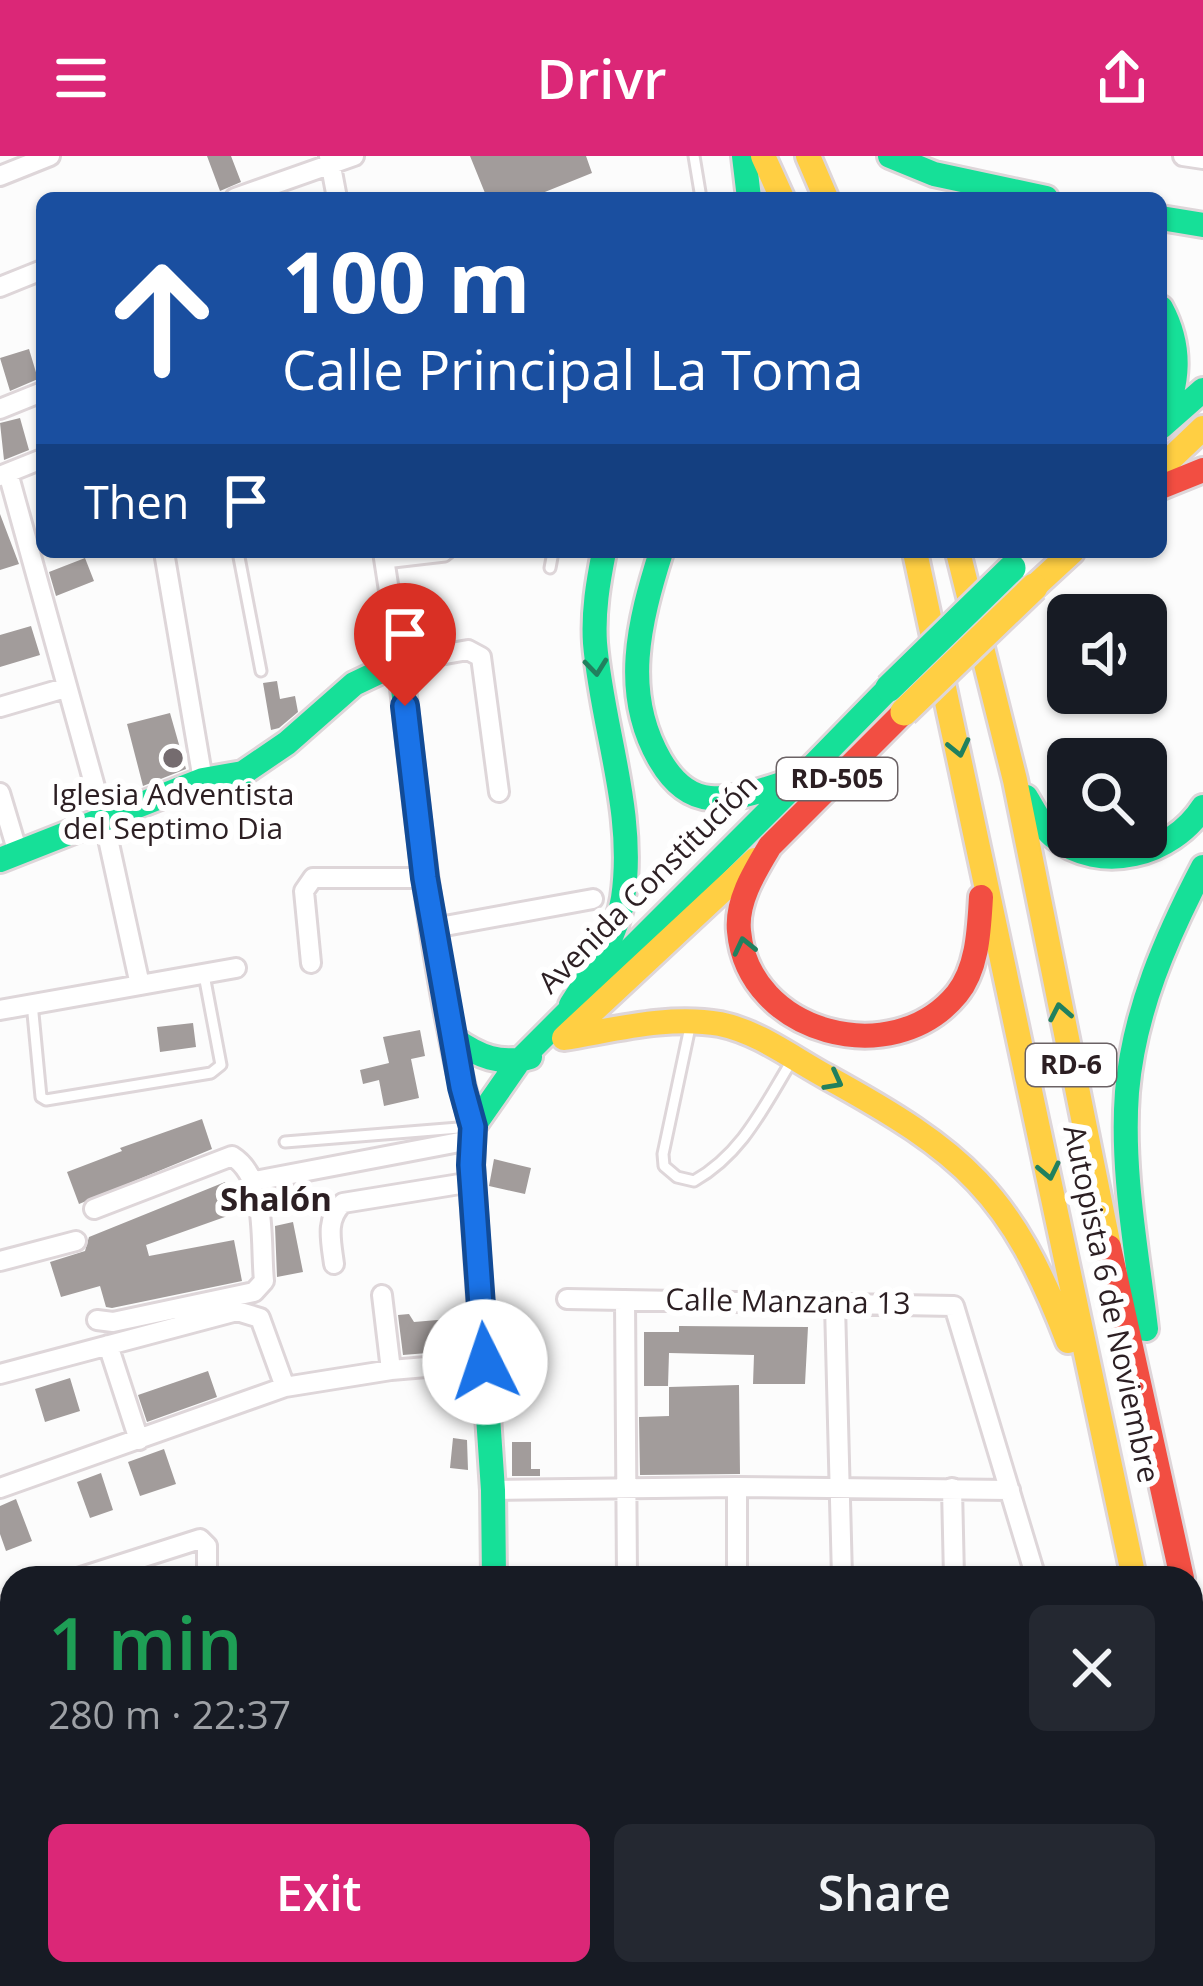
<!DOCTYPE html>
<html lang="en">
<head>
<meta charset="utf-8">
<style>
  :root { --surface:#171b24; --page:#242831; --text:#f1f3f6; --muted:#9ea1a6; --accent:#db2777 }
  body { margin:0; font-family:"Open Sans",sans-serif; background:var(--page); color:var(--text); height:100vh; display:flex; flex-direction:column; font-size:45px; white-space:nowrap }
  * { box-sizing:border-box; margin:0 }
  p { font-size:39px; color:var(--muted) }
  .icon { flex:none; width:66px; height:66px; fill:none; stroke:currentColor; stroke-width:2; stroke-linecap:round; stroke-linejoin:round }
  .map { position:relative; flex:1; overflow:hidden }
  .side { position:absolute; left:0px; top:1410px; width:1203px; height:420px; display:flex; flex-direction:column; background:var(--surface); border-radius:36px 36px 0 0; box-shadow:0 3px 9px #0004 }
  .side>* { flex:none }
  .hud { position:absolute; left:36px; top:36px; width:1131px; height:366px; border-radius:18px; box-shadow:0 3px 9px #0004; background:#1a4fa0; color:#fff; overflow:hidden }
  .controls { position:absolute; left:1047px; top:438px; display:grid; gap:24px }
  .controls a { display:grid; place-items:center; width:120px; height:120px; border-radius:18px; background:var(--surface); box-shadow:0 3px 9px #0004; font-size:60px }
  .pin { position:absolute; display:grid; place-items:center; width:102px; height:102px; color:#fff; margin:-123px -51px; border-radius:50% 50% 50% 0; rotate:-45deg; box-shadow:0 0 12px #0007 }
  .pin .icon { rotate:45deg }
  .me { position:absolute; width:132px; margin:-66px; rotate:356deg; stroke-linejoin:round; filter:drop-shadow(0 0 9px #0008) }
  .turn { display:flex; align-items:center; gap:42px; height:252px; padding:0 48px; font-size:54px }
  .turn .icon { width:156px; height:156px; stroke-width:2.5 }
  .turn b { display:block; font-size:84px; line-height:102px }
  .then { display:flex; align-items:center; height:114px; padding:0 48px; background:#0003; gap:24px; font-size:45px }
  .round { display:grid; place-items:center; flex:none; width:126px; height:126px; border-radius:18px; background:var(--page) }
  .head { display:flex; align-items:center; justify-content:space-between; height:204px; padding:0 48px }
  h1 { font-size:72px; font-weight:600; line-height:90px; color:#1e9e55 }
  .primary-button { display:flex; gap:24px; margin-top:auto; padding:24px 48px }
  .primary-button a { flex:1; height:138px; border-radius:18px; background:var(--accent); color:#fff; font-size:48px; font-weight:600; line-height:138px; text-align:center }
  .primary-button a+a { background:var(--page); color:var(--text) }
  header { display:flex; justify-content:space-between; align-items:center; height:156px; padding:0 48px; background:var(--accent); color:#fff; font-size:54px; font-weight:600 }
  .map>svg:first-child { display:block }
  .building { fill:#a29c9b }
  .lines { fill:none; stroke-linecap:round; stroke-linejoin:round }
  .lane-casing { stroke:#ded6d9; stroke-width:15 }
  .street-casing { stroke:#ded6d9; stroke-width:24 }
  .fast-casing { stroke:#ded6d9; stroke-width:30 }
  .slow-casing { stroke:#ded6d9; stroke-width:30 }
  .jam-casing { stroke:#ded6d9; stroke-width:30 }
  .path { stroke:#d7d6d6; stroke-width:3; stroke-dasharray:9 9; stroke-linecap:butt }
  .lane { stroke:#fff; stroke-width:9 }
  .street { stroke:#fff; stroke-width:18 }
  .fast { stroke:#16e098; stroke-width:24 }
  .slow { stroke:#ffcf43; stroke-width:24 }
  .jam { stroke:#f24e42; stroke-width:24 }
  .fast-bridge-casing { stroke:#ded6d9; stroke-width:33; stroke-linecap:butt }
  .slow-bridge-casing { stroke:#ded6d9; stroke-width:33; stroke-linecap:butt }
  .fast-bridge { stroke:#16e098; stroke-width:27 }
  .slow-bridge { stroke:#ffcf43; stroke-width:27 }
  .oneway { stroke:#21805e }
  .route-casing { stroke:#114b97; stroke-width:30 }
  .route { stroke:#1a73e8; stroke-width:21 }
  .poi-dot { fill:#756c6f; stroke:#fff; stroke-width:4.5 }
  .labels { text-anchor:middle; stroke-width:12; stroke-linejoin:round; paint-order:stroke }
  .shield { fill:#fff; stroke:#6b6265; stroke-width:3 }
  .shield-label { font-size:27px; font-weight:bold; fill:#2c1f23 }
  .poi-label { font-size:30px; fill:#2c1f23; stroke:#fff }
  .street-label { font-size:30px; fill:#2c1f23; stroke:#fff }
  .neighbourhood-label { font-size:33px; font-weight:bold; fill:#2c1f23; stroke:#fff }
</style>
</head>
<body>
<header><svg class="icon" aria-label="menu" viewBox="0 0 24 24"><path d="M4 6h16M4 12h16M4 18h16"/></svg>Drivr<svg class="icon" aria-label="share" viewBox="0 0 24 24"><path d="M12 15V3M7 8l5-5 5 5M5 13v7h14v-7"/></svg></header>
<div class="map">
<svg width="1203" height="1830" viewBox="0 0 1203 1830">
  <rect width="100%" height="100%" fill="#fcfcfc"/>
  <path class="building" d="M207,0H231L241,26L220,35Z
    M470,0H586L592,17L530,42H487Z
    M29,193L38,223L10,235L0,202Z
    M20,262L29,294L4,304L0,267Z
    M0,358L19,408L0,414Z
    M85,402L94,425L56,440L49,416Z
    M31,470L40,499L0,511V479Z
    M277,525L280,543L295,540L298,556L279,572L271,574L263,527Z
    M170,557L186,613L143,630L127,568Z
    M193,867L196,891L160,896L157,871Z
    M420,874L425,900L411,903L419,942L384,950L379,924L363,928L360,914L389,907L383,881Z
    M202,963L212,993L79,1048L67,1016L122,995L120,992Z
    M494,1003L531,1012L525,1038L489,1030Z
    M225,1026L236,1057L146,1089L149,1100L234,1084L242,1125L112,1152L106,1151L100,1130L61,1141L50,1106L85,1095L89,1081Z
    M293,1066L303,1116L277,1121L275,1070Z
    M409,1158L414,1166L461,1162L464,1194L403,1199L398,1159Z
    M679,1170L808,1171L805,1228H753L754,1199L669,1197L668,1230H644V1176H679Z
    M208,1215L217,1241L147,1266L138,1239Z
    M70,1222L80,1255L45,1266L35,1233Z
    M739,1229L740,1318L640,1319L639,1261L669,1260V1231Z
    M453,1282L467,1284L468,1314L450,1312Z
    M512,1286H531V1313H540V1320H512Z
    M164,1293L176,1328L140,1340L128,1306Z
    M101,1317L113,1354L90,1362L77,1326Z
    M16,1343L32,1385L6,1395L0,1378V1350Z
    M412,1818H443L457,1823L460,1818H472V1830H439L416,1825Z"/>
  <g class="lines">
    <g class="lane-casing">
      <path id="lane" d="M694,0L701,42
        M238,396L261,515
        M385,407L445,400L450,396
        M550,412L553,396
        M32,847L41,941L46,944L211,917L221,909L204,819
        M690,871L663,998L664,1010L677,1021L694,1025C742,998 763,952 791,906
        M285,986L471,971"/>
    </g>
    <g class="street-casing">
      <path id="street" d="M329,0L337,42
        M1183,0L1203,3
        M0,20L50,0
        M235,42L354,0
        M0,131L42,114
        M0,253L42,236
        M8,317L103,660L140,829
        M0,320L42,303
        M164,396L203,624
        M383,396L400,506L468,494L481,501L499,636
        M0,551L65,532
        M0,637L18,697
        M434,772L593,743
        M311,807L304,735L313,722H425
        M0,854L236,812
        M255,1025L470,984
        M94,1053L232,1000C268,1022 260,1086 264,1125L254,1136L113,1166L97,1164
        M0,1105L76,1085
        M334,1108C331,1085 325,1063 343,1047L472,1026
        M382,1139L391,1214
        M567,1143L954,1150L1036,1422
        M625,1144L627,1422
        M835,1149L842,1422
        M108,1189L139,1284
        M0,1218L237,1155L260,1162L285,1231
        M737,1331V1422
        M0,1332L285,1231L391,1214L485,1206
        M952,1332L954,1422
        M493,1334L737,1331L1010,1334
        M78,1422L200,1383L207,1390V1422
        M0,1451L12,1447
        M0,1533L12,1588
        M1005,1818L1059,1825L1094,1818
        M1149,1818L1152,1830
        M280,1830L282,1818
        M846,1830L847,1818"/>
    </g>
    <g class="fast-casing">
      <path id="fast" d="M744,0L749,42
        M890,0L934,18L1046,42
        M1161,62L1203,69
        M1161,152C1182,191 1179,228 1161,267
        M1161,271L1203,234
        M661,396C639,466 621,537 660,604C671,623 686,640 710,642C740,645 772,630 801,622
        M801,622L889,532
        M1026,641C1034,654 1041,670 1053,680C1101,719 1172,699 1203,651
        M0,704L203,624L243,617L287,587L354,528L400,506C418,661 432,820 473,971
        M571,849C592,816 617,781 623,742C636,656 602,572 595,487C593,456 598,426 604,396
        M454,883C478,900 501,910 530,901
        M1146,1173C1137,1095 1121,1015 1127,936C1134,855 1166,782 1203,711
        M494,1422L493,1334L471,1009L473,971L519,905L798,626
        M1191,1467L1203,1525
        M370,1818L401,1830"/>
    </g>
    <g class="slow-casing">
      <path id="slow" d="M763,0L782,42
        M808,0L826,42
        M1161,312L1203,272
        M915,396L1134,1422
        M958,396L1015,624L1109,1091
        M1034,431L1072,396
        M565,881L755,704
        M564,882C614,874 668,859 720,868C759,876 792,902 827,921C963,996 1011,1036 1068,1185
        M1191,1697L1203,1749
        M488,1830L489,1818"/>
    </g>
    <g class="jam-casing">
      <path id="jam" d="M1161,331L1203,314
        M770,690L904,556
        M770,690C755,715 736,745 739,775C748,878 893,916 957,838C978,812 979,773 981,741
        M1109,1091L1182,1422
        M0,1708L12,1707"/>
    </g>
    <path class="path" d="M71,1830L74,1818"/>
    <use href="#lane" class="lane"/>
    <use href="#street" class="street"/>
    <use href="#fast" class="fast"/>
    <use href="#slow" class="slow"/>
    <use href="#jam" class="jam"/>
    <g class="fast-bridge-casing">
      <path id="fast-bridge" d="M889,532L1012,412"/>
    </g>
    <g class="slow-bridge-casing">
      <path id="slow-bridge" d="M904,556L1034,431"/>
    </g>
    <use href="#fast-bridge" class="fast-bridge"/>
    <use href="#slow-bridge" class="slow-bridge"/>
  </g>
  <defs><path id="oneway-chevron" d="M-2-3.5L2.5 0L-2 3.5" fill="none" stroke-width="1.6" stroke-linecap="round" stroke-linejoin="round" transform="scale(3)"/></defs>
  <g class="oneway">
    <use href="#oneway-chevron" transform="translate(596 511) rotate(84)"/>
    <use href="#oneway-chevron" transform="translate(959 592) rotate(77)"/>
    <use href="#oneway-chevron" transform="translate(744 790) rotate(-103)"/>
    <use href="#oneway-chevron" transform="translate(1060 856) rotate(-101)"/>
    <use href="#oneway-chevron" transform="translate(834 925) rotate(28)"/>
    <use href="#oneway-chevron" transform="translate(1049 1015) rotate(78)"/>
  </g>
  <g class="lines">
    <g class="route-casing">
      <path id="route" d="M405,550L425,722L462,931L473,971L471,1009L485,1206"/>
    </g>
    <use href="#route" class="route"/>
  </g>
  <circle class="poi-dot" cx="173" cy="602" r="12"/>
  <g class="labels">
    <g class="shield">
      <rect x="777" y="602" width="120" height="42" rx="9"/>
      <rect x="1026" y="888" width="90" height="42" rx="9"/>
    </g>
    <g class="shield-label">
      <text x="837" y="632">RD-505</text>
      <text x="1071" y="918">RD-6</text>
    </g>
    <g class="poi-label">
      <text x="173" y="649">Iglesia Adventista<tspan x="173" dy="34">del Septimo Dia</tspan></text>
    </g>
    <g class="street-label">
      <text transform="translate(648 728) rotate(-45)" y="10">Avenida Constitución</text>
      <text transform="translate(788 1146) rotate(1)" y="10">Calle Manzana 13</text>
      <text transform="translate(1111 1148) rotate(78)" y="10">Autopista 6 de Noviembre</text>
    </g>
    <g class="neighbourhood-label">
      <text x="276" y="1055">Shalón</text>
    </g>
  </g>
</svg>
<div class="controls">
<a><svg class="icon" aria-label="sound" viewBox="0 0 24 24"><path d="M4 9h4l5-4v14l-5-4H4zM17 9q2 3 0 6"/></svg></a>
<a><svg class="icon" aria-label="search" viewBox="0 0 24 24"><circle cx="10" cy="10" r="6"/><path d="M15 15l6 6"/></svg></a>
</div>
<div class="pin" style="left:405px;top:550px;background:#d93025"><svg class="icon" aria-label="arrive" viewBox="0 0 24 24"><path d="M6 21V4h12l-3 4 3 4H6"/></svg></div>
<svg class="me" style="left:485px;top:1206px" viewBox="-20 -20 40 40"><circle r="19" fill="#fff"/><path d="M0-13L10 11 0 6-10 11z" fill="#1a73e8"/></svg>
<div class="hud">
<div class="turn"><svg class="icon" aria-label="ahead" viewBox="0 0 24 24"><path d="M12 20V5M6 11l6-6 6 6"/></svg><div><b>100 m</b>Calle Principal La Toma</div></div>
<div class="then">Then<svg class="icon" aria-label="arrive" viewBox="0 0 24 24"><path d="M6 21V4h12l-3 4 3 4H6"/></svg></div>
</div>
<section class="side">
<div class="head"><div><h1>1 min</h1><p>280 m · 22:37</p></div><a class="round"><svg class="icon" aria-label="close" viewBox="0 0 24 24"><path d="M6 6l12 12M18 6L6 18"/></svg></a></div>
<div class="primary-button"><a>Exit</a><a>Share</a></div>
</section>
</div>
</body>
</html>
